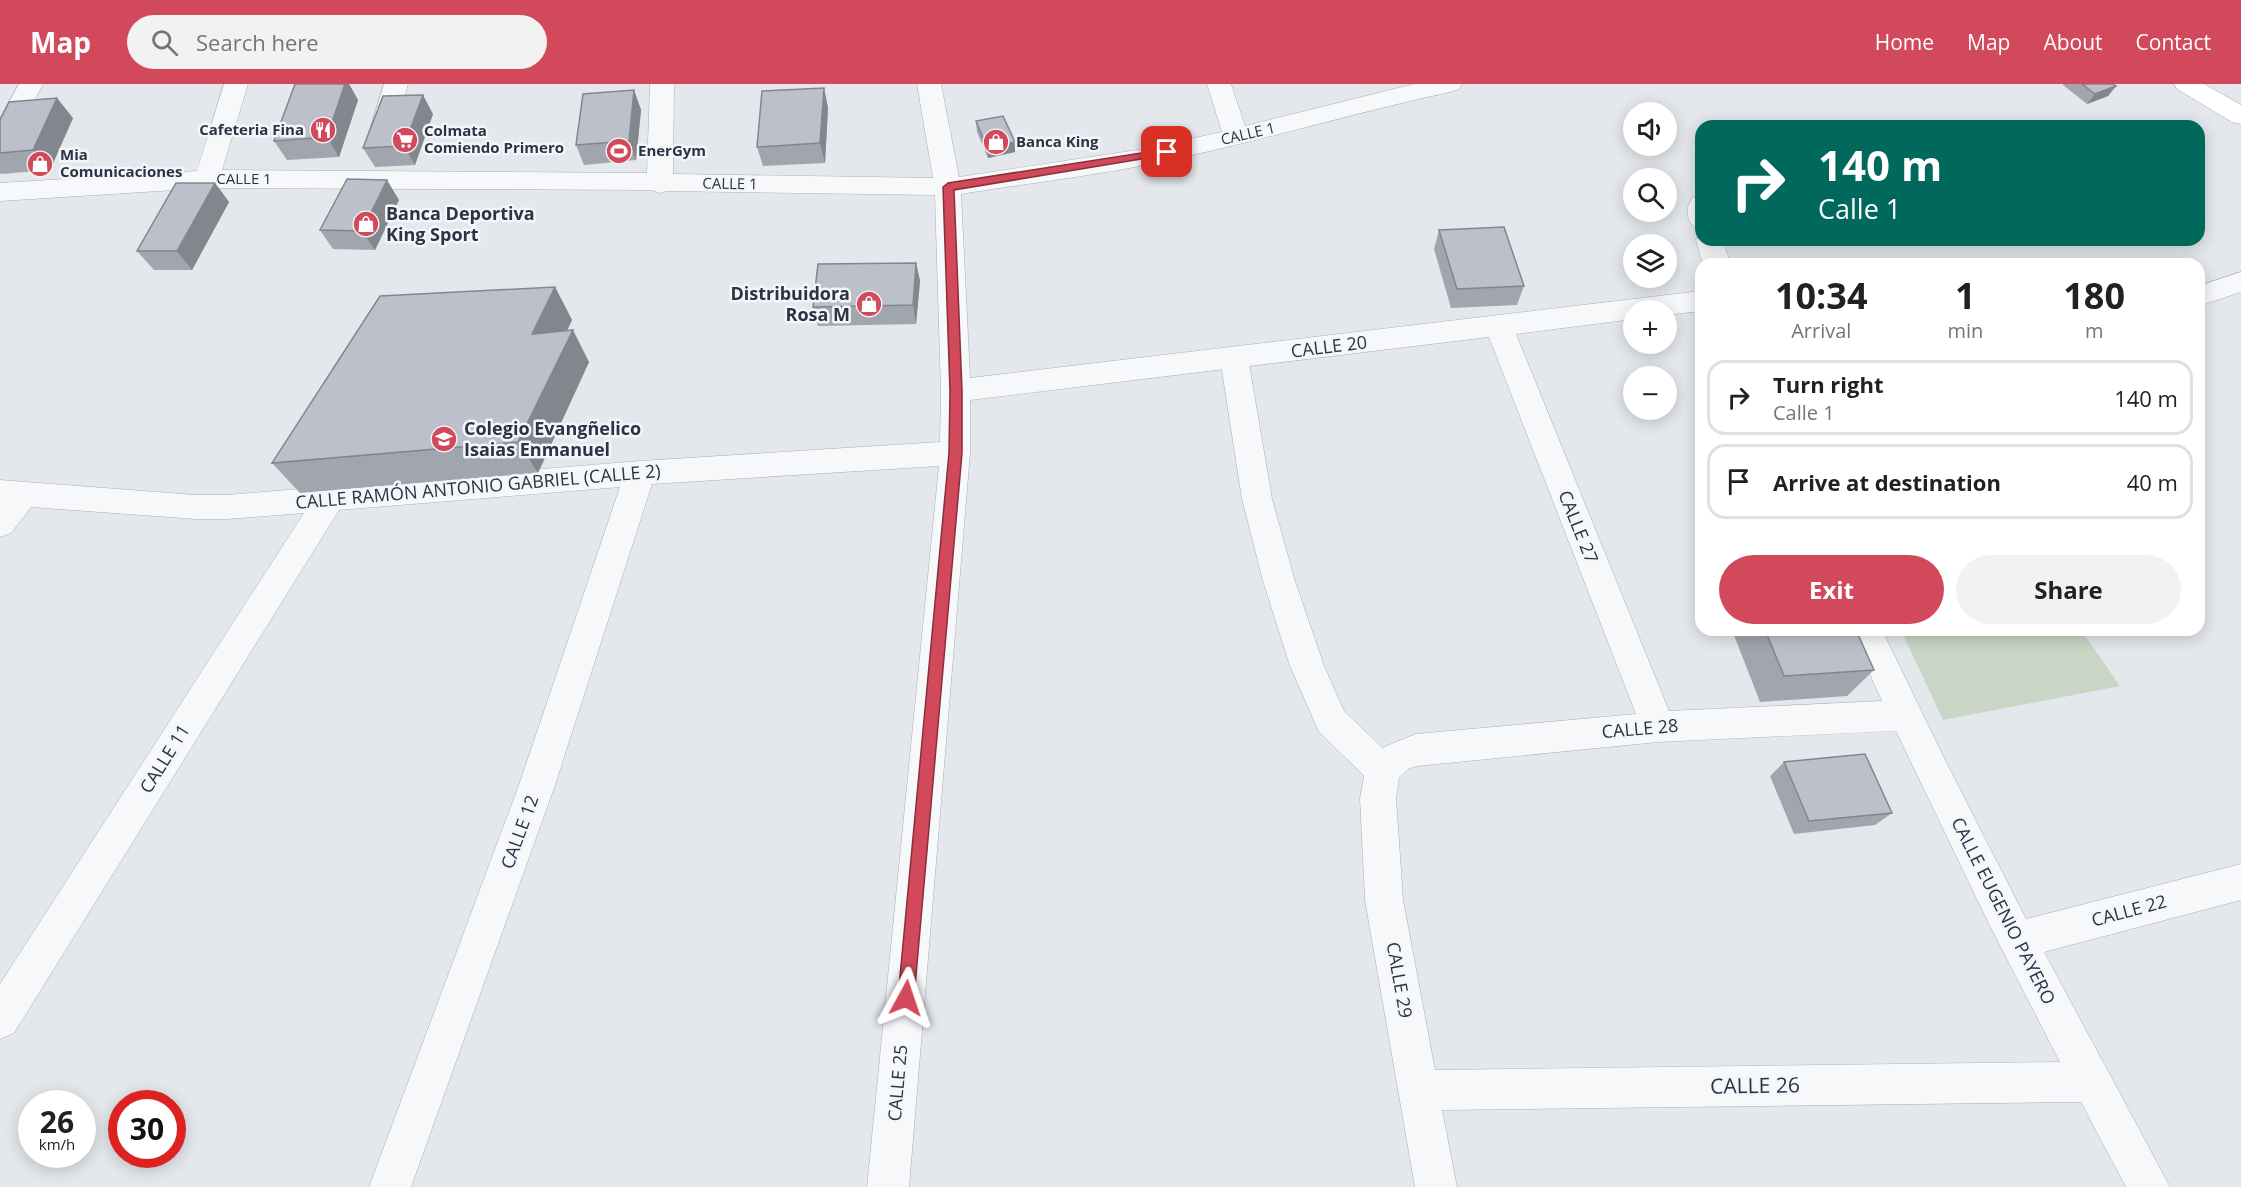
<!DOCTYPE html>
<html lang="en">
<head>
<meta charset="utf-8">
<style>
  :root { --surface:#fff; --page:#f2f2f2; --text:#202124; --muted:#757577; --line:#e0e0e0; --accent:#d1495b }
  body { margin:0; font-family:"Open Sans",sans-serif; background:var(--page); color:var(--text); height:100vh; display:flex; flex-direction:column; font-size:22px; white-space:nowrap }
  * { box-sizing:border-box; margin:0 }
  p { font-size:20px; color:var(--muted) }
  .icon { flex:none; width:33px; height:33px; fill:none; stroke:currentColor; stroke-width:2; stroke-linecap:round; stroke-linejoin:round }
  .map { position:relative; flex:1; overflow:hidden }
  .side { position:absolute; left:1695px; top:174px; width:510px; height:378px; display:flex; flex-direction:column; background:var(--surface); border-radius:18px; box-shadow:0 3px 15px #0003 }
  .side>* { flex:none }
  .hud { position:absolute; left:1695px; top:36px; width:510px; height:126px; border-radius:18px; box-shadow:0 3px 15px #0003; background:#00695c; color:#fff; overflow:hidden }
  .buttons { position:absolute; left:1623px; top:18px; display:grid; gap:12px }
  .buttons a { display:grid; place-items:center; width:54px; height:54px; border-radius:50%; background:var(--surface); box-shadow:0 3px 15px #0003; font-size:30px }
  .speed { position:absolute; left:18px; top:1006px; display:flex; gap:12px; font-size:30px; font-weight:700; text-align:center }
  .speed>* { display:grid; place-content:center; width:78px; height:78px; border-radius:50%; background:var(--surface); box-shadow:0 3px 15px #0003; line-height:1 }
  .speed small { font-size:15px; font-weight:400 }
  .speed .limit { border:9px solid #d22; background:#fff; color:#111 }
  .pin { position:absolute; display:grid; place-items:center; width:51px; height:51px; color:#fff; margin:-26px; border-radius:12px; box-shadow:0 3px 9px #0006 }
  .me { position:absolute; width:66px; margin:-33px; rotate:5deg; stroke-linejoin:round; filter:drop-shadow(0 0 4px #0008) }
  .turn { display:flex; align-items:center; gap:21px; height:126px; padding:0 24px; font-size:27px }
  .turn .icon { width:78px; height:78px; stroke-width:2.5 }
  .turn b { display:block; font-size:42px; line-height:51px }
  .eta { display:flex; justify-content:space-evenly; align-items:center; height:102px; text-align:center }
  .eta b { font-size:36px; font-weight:700; line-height:42px }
  .primary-button { display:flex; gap:12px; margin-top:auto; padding:12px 24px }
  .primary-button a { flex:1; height:69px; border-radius:36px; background:var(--accent); color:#fff; font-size:24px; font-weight:700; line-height:69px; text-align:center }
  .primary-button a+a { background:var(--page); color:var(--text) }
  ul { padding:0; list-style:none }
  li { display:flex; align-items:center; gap:18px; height:75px; margin:0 12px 9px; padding:0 12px; border:3px solid var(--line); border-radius:18px }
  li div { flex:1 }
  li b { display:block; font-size:22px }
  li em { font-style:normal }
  header { display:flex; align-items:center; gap:36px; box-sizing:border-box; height:84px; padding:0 30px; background:var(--accent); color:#fff }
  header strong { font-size:28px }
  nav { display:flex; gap:33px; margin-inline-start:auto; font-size:21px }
  .search { width:420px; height:54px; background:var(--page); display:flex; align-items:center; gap:15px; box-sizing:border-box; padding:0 21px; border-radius:33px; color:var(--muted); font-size:22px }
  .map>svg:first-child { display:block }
  .green { fill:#c9d6c5 }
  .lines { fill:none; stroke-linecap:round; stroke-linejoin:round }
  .pedestrian-casing { stroke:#a9aeb7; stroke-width:1 }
  .minor-casing { stroke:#a9aeb7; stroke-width:1 }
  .primary-casing { stroke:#a3abb8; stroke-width:1 }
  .pedestrian { fill:#f7f8fa; fill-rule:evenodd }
  .minor { fill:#f7f8fa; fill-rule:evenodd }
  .primary { fill:#fff; fill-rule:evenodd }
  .wall { fill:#a1a5ae }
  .shaded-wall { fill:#83868d }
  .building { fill:#bbc0ca; stroke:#83868d; stroke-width:1.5 }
  .route { fill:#d1495b; stroke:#882f3b; stroke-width:1.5 }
  .labels { text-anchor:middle; stroke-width:5; stroke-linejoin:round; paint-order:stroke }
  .far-poi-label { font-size:15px; font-weight:bold; fill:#2b3445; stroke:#f4f6f9; text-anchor:start }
  .far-street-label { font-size:15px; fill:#2b3445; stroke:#f4f6f9 }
  .poi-label { font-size:18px; font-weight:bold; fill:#2b3445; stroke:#f4f6f9; text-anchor:start }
  .street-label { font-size:18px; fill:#2b3445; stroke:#f4f6f9 }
  .near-street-label { font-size:21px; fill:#2b3445; stroke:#f4f6f9 }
</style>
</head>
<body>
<header>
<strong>Map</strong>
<div class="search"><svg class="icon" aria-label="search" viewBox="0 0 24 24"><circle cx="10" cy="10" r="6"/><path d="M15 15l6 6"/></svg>Search here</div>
<nav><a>Home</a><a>Map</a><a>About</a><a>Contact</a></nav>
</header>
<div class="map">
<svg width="2241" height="1103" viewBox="0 0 2241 1103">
  <rect width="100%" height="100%" fill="#e4e7ec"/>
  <path class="green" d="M1901,546H2081L2120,602L1943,636Z"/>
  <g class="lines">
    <g class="pedestrian-casing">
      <path id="pedestrian" d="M1234,263L1244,266L1248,274L1272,415L1295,497L1324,582L1344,627L1395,676L1401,687L1395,698L1383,703L1371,698L1319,648L1290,582L1263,497L1242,415L1220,274L1224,266Z"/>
    </g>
    <g class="minor-casing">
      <path id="minor" d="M19,0H43L9,65L0,67V35Z
        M224,0H248L222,86L647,89L650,0H674L673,90L933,94L917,0H941L959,93L1144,65L1222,48L1207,0H1231L1245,42L1414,0H1462L1459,5L1450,8C1348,30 1248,61 1145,81C1085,93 1022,100 961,110L970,294L1701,207V227L1666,231V226H1634V235L1516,250L1669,627L1882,617L1850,546H1882L1945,676L2026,835L2241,780V816L2044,868L2170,1103H2126L2081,1018L1442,1026L1457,1103H1415L1365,816L1360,714L1365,687L1371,676L1384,663L1416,650L1636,630L1489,253L970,316V369L909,1103H867L939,382L652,400L555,701L411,1103H369L519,701L620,403L339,426L14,949L0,955V900L304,429L227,435H196L31,423L11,449L0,453V396L196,411H227L640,377L940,358L941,307L935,111L667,107L660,109L652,106L207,104L0,117V99L197,87ZM1896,647L1989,840L2060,978L1435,986L1403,816L1396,714L1399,694L1408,685L1417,682L1658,658Z
        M384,0H408L393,56L389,62L380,64L371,62L367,56Z
        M1701,111V144L1692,141C1686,132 1686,123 1692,114Z
        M1700,149L1701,156H1722L1731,180H1703L1696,156Z
        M2241,188V208L2199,222V202Z"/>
    </g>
    <g class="primary-casing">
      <path id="primary" d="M2174,0H2204L2241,21V40L2232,38L2177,5Z"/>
    </g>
    <use href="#pedestrian" class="pedestrian"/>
    <use href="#minor" class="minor"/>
    <use href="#primary" class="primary"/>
  </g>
  <path class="wall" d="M295,0H349L358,16L339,73L287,76L274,57Z
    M2063,0H2113L2116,2L2108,12L2087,20L2063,1Z
    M824,4L828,24L825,79L763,82L757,63Z
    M634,6L641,26L636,76L584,81L576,61Z
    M433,30L415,81L375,83L363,64Z
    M73,34L50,86L1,90L0,89V36Z
    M976,37L1015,58V68L988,74L977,48Z
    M215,99L229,118L192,186H154L137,167Z
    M399,116L375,166L333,165L320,146Z
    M1439,146L1524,202L1517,221L1451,224L1434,165Z
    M916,179L920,197L916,240L818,242L813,223Z
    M555,203L572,236L567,247L589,278L538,389L300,409L272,379Z
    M1732,546H1856L1874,586L1847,612L1760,618Z
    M1784,678L1892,729L1875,741L1794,750L1770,692Z"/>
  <path class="shaded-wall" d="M345,0H349L358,16L339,73L327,53Z
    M2116,2L2108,12L2087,20L2095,10Z
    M824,4L828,24L825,79L820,59Z
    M634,6L641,26L636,76L629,57Z
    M423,11L433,30L415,81L404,62Z
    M57,14L73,34L50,86L33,66Z
    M1015,58V68L988,74L987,64Z
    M387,96L399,116L375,166L362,147Z
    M215,99L229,118L192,186L177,167Z
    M916,179L920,197L916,240L913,221Z
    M555,203L572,236L550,282L532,250Z
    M573,246L589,278L538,389L518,358Z"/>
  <path class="building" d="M295,0H345L327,53L274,57Z
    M2082,0H2113L2116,2L2095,10Z
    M824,4L820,59L757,63L762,7Z
    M634,6L629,57L576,61L583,10Z
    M423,11L404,62L363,64L383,12Z
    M57,14L33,66L0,69V36L9,18Z
    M1003,32L1015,58L987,64L976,37Z
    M347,95L387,96L362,147L320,146Z
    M176,99H215L177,167H137Z
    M1504,143L1524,202L1457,205L1439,146Z
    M916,179L913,221L813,223L818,180Z
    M555,203L532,250L573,246L518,358L272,379L380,212Z
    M1765,546H1856L1874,586L1784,592Z
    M1865,670L1892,729L1809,737L1784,678Z"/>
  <path class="route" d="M1167,65L1172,68L1171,70L954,106L962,307V369L914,914L911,919L906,922L900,919L898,914L949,369L950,307L943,103L948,99Z"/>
  <defs>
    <g id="restaurant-disc" transform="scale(1.35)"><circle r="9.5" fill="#d1495b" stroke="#f4f6f9"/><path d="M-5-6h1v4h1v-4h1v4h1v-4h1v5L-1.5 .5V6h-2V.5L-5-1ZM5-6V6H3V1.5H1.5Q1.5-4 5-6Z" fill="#fff"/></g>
    <g id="supermarket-disc" transform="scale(1.35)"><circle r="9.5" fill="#d1495b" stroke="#f4f6f9"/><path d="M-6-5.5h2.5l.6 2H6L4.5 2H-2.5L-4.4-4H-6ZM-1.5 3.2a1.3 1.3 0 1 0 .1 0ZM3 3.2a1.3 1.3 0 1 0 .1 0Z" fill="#fff"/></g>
    <g id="shop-disc" transform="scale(1.35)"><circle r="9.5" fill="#d1495b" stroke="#f4f6f9"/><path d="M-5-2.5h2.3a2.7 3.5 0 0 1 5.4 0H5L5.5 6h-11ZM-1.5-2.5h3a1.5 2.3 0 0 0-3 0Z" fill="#fff"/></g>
    <g id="stadium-disc" transform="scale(1.35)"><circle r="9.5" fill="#d1495b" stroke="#f4f6f9"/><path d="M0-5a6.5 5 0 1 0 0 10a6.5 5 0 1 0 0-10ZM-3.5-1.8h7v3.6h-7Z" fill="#fff"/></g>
    <g id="school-disc" transform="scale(1.35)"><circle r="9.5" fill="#d1495b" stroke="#f4f6f9"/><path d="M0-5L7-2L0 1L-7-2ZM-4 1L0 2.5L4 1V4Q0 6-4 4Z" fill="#fff"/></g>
  </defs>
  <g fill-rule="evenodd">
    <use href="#restaurant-disc" x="323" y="46"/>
    <use href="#supermarket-disc" x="405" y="56"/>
    <use href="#shop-disc" x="996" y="58"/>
    <use href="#stadium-disc" x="619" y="67"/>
    <use href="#shop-disc" x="40" y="80"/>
    <use href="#shop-disc" x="366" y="140"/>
    <use href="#shop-disc" x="869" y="220"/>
    <use href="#school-disc" x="444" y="355"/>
  </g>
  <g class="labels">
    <g class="far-poi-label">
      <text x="304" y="51" text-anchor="end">Cafeteria Fina</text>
      <text x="424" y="52">Colmata<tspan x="424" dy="17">Comiendo Primero</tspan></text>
      <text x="1016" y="63">Banca King</text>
      <text x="638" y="72">EnerGym</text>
      <text x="60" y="76">Mia<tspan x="60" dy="17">Comunicaciones</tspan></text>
    </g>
    <g class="far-street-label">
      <text transform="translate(1248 50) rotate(-13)" y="5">CALLE 1</text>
      <text x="244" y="100">CALLE 1</text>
      <text transform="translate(730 100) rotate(1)" y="5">CALLE 1</text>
    </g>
    <g class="poi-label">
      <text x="386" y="136">Banca Deportiva<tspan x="386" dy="21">King Sport</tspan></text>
      <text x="850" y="216" text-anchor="end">Distribuidora<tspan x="850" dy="21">Rosa M</tspan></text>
      <text x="464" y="351">Colegio Evangñelico<tspan x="464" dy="21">Isaias Enmanuel</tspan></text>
    </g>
    <g class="street-label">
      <text transform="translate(1329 263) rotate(-7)" y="6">CALLE 20</text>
      <text transform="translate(478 403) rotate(-5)" y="6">CALLE RAMÓN ANTONIO GABRIEL (CALLE 2)</text>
      <text transform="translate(1578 443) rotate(68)" y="6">CALLE 27</text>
      <text transform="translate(1640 645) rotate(-5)" y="6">CALLE 28</text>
      <text transform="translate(165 675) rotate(-58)" y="6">CALLE 11</text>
      <text transform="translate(520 748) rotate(-70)" y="6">CALLE 12</text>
      <text transform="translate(2003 827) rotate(63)" y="6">CALLE EUGENIO PAYERO</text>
      <text transform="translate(2129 827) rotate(-15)" y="6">CALLE 22</text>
      <text transform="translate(1399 896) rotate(80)" y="6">CALLE 29</text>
      <text transform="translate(898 999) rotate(-85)" y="6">CALLE 25</text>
    </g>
    <g class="near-street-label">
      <text transform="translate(1755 1002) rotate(-1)" y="7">CALLE 26</text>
    </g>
  </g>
</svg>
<div class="buttons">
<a><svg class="icon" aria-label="sound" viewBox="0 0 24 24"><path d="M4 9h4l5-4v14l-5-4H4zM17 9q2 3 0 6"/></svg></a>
<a><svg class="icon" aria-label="search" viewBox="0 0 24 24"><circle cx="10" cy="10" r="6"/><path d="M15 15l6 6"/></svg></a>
<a><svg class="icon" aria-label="layers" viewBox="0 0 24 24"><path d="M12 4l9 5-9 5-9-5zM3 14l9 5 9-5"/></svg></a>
<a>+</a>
<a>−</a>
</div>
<div class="speed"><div>26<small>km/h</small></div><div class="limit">30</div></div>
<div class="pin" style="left:1167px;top:68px;background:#d93025"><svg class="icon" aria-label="arrive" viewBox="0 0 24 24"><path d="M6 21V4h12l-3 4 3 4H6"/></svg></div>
<svg class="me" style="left:906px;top:914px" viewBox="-20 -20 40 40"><path d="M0-17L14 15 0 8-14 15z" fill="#d1495b" stroke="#fff" stroke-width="4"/></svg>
<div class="hud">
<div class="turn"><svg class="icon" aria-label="right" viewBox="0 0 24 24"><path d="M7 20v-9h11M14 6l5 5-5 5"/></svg><div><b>140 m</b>Calle 1</div></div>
</div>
<section class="side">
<div class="eta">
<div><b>10:34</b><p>Arrival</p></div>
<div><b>1</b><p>min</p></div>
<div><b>180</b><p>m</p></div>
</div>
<ul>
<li><svg class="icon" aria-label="right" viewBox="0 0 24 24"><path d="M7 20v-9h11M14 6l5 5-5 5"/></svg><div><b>Turn right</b><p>Calle 1</p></div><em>140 m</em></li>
<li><svg class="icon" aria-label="arrive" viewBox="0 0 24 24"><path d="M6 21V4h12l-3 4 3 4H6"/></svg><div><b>Arrive at destination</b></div><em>40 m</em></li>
</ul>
<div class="primary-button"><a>Exit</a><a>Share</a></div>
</section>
</div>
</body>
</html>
